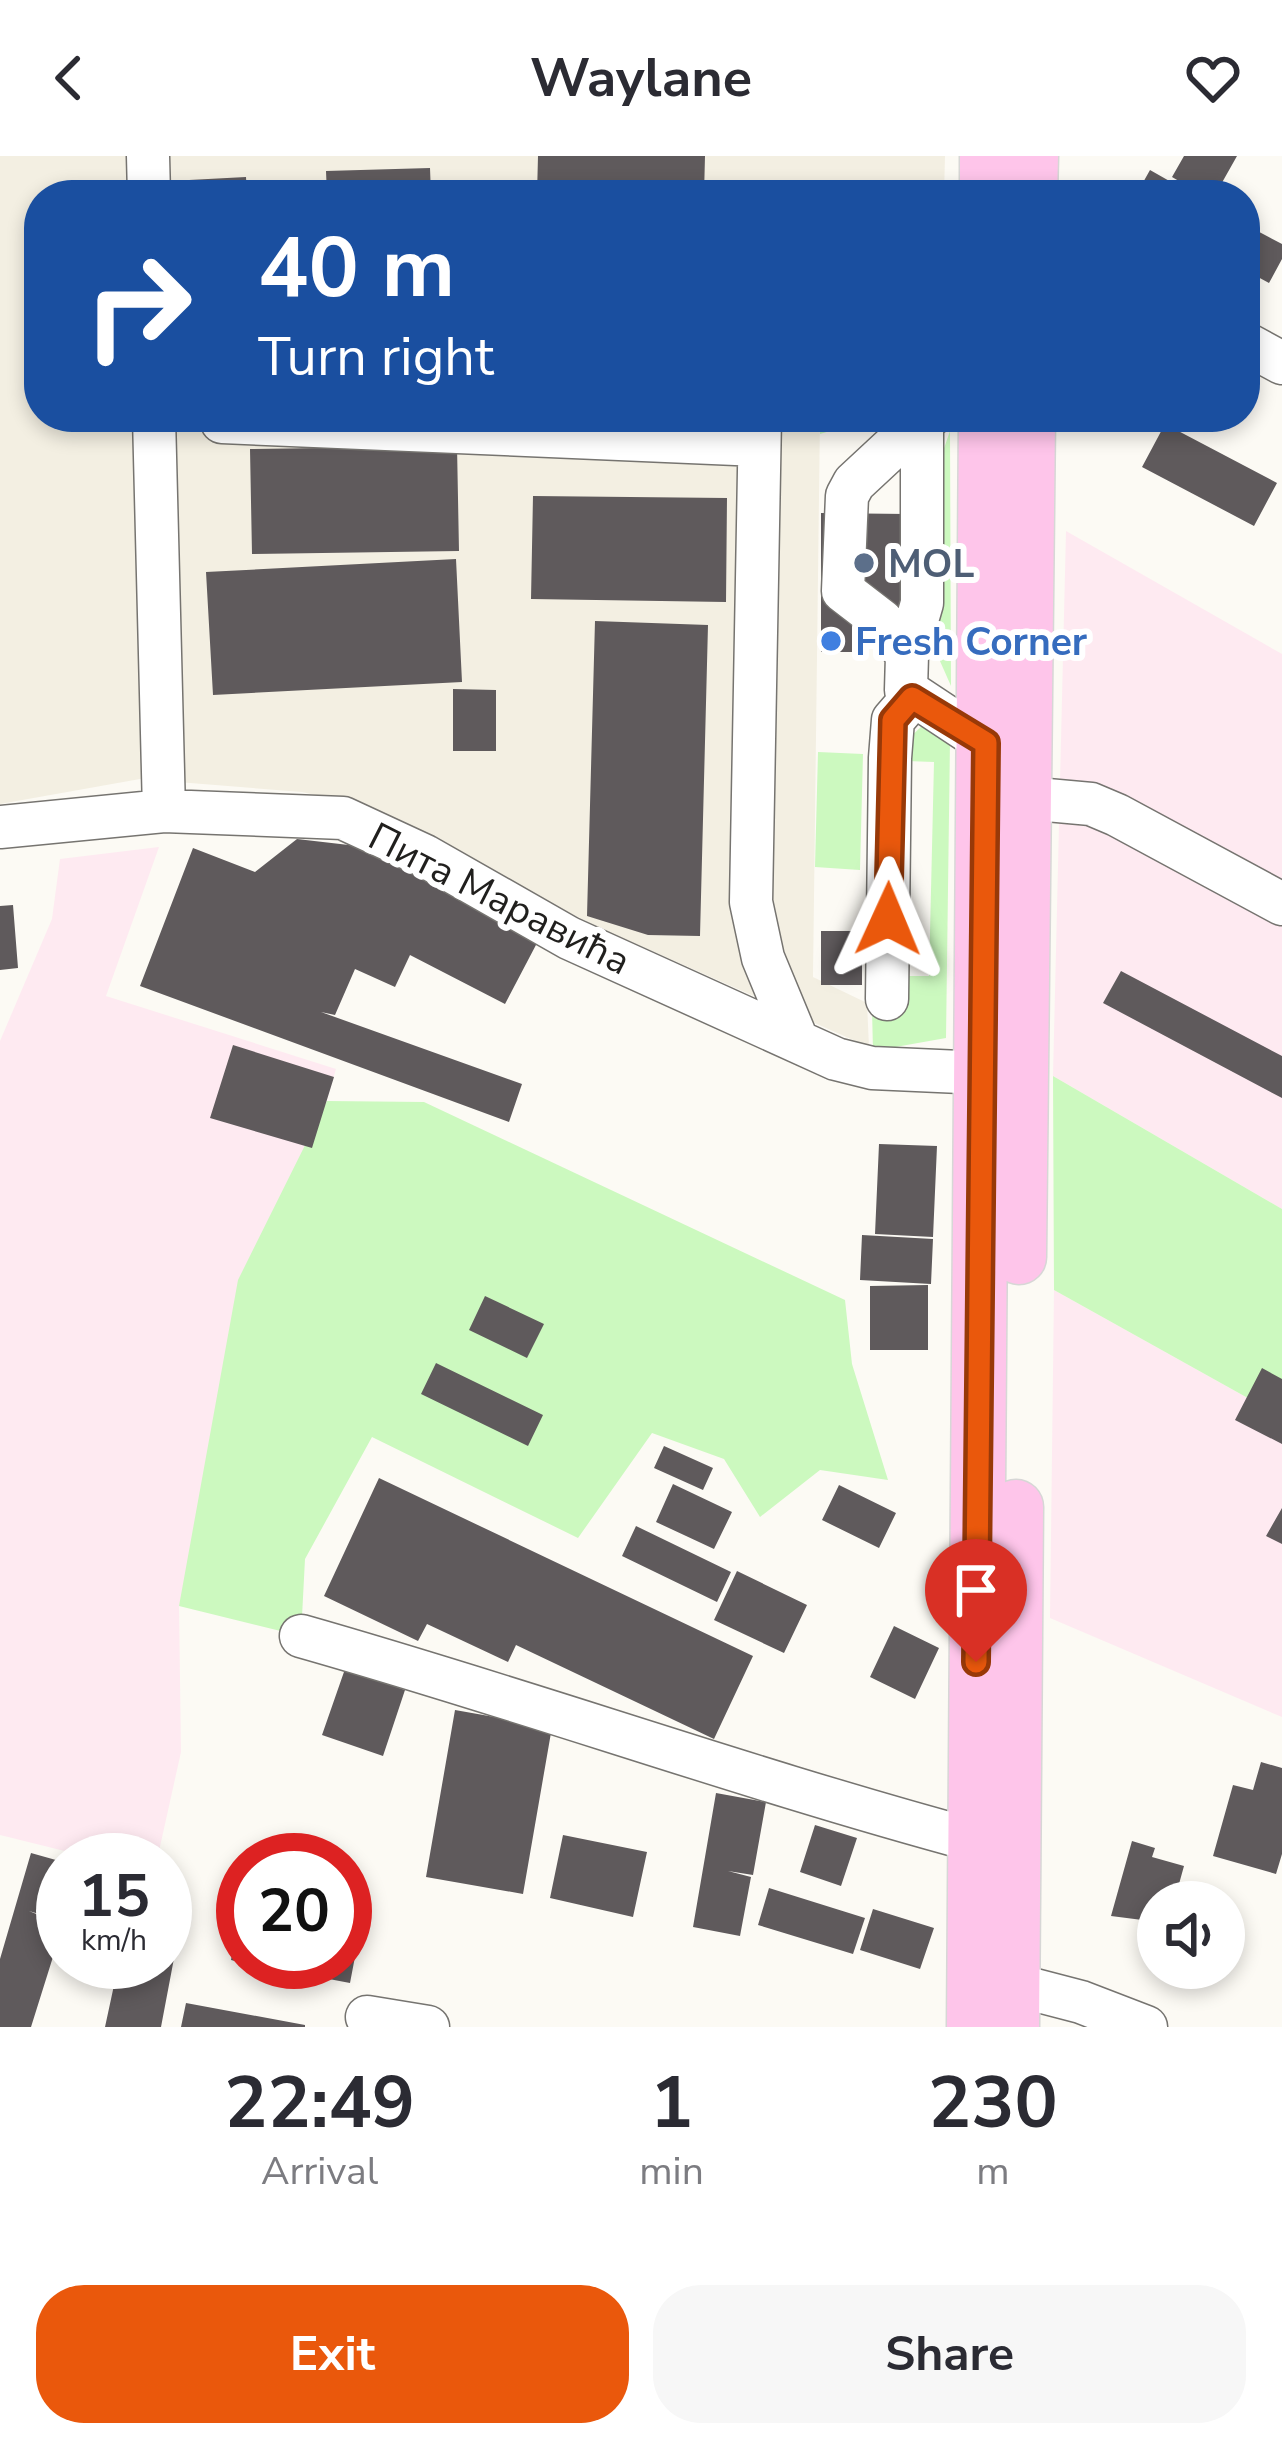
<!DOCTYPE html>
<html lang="en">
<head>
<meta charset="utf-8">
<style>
  :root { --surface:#fff; --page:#f7f7f7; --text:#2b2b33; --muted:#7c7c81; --accent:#ea580c }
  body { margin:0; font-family:"Nunito Sans",sans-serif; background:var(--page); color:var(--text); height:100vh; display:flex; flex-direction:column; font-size:45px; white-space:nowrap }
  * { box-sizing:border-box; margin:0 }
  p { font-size:39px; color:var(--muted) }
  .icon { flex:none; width:66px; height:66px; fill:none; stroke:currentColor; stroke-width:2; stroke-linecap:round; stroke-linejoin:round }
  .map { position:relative; height:1871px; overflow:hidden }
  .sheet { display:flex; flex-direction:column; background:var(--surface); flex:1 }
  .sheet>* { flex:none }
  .guide { position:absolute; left:24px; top:24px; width:1236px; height:252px; border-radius:48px; box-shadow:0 6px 18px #0003; background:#1a4fa0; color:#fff; overflow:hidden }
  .fabs { position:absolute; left:1137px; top:1725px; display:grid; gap:24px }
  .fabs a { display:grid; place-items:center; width:108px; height:108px; border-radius:50%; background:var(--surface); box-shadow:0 6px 18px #0003; font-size:60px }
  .speed { position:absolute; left:36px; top:1677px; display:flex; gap:24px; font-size:60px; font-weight:700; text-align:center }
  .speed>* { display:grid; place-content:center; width:156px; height:156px; border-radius:50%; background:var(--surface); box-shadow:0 6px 18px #0003; line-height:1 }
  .speed small { font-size:30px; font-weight:400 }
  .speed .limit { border:18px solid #d22; background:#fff; color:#111 }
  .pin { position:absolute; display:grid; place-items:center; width:102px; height:102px; color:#fff; margin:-123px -51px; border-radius:50% 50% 50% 0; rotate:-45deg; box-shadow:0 0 12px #0007 }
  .pin .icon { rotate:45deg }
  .me { position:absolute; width:132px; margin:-66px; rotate:1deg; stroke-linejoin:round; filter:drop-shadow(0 0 9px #0008) }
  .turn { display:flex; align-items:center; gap:42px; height:252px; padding:0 36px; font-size:54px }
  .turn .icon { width:156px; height:156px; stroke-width:2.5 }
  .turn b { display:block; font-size:84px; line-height:102px }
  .eta { display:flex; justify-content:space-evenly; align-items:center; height:204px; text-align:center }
  .eta b { font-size:72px; font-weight:700; line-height:84px }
  .primary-button { display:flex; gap:24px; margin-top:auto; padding:24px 36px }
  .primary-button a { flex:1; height:138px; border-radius:48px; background:var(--accent); color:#fff; font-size:48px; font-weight:700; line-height:138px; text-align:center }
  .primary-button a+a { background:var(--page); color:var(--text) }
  header { display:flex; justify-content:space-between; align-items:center; height:156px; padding:0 36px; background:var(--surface); font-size:54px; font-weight:700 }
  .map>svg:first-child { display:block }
  .built { fill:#f3efe2 }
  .industrial { fill:#feeaf1 }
  .green { fill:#ccf9bf }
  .building { fill:#5f5a5c }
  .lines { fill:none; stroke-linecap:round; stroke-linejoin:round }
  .minor-casing { stroke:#767470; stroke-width:45 }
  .major-casing { stroke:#d7d7d6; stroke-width:57 }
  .minor { stroke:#fff; stroke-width:42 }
  .major { stroke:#fec5ea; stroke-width:54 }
  .route-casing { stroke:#983908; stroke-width:30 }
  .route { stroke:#ea580c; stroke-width:21 }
  .service-dot { fill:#5c6f8a; stroke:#fff; stroke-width:4.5 }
  .shop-dot { fill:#3f7fe0; stroke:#fff; stroke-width:4.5 }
  .labels { text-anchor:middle; stroke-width:12; stroke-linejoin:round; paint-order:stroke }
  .service-label { font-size:39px; font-weight:bold; fill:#4e5e75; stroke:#fff; text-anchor:start }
  .shop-label { font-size:39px; font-weight:bold; fill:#366cbe; stroke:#fff; text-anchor:start }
  .street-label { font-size:39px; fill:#201f1d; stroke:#fff }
</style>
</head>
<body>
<header><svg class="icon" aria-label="back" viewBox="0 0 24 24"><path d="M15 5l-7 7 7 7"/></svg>Waylane<svg class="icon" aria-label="heart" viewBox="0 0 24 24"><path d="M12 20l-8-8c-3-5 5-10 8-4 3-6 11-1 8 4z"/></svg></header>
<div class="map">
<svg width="1282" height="1871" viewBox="0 0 1282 1871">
  <rect width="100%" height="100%" fill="#fcfaf4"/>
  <path class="built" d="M0,0H945L944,39H39V261H820L813,821L867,847L869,891L600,772L347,646L302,636L140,623L0,648Z"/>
  <path class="industrial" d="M1066,375L1282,498V1053L1053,920Z
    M159,691L106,840L336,913L179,1450L181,1596L157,1704H101L0,1679V885L52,763L60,703Z
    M1054,1134L1282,1261V1561L1050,1462Z"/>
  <path class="green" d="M820,261H877L820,278Z
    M950,275L951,530L936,496L942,298Z
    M923,569L950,584L946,882L873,895L872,853L905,820H929L934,606L906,605L905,586Z
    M818,596L863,598L860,714L815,711Z
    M1053,920L1282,1053V1261L1054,1134Z
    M327,945L424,946L845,1144L852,1208L888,1324L820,1314L760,1361L724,1303L652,1277L578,1382L372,1281L305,1403L301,1480L179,1450L238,1124Z"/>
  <path class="building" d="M538,0H705L704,39H537Z
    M1184,0H1237L1215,39H1203L1172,21Z
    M430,12L431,39H327L326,15Z
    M1150,14L1194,39H1136Z
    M246,21L247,39H190L189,24Z
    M1248,70L1282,88V103L1269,127L1245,114Z
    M1245,125L1260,132L1245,160Z
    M1165,268L1277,327L1254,370L1142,311Z
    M457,290L459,395L252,398L250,293Z
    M533,340L727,342L726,446L531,443Z
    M821,357L907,358V456H859V496H821Z
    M456,403L462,526L213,539L206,416Z
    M595,465L708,469L700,780L648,779L587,760Z
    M453,533L496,534V595H453Z
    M297,683L366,691L537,787L505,848L410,799L395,831L355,813L335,859L321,856L522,928L509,966L140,830L193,692L255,716Z
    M13,749L18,812L0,814V750Z
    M821,775H862V829H821Z
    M1121,815L1282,900V942L1103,847Z
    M233,889L334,921L312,992L210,962Z
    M879,988L937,990L933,1081L875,1078Z
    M862,1079L933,1083L931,1128L860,1124Z
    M928,1129V1194H870V1130Z
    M485,1140L544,1168L527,1202L469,1174Z
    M436,1207L543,1259L528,1290L421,1238Z
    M1262,1212L1282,1223V1288L1235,1264Z
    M664,1290L713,1312L703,1334L654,1312Z
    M379,1322L753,1500L714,1583L516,1489L508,1506L427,1468L418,1485L324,1440Z
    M673,1328L732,1356L714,1393L656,1366Z
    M839,1329L896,1357L879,1392L822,1364Z
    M1282,1352V1388L1266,1380Z
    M636,1370L731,1416L717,1446L622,1400Z
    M737,1415L807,1449L784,1497L714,1464Z
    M894,1470L939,1492L915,1543L870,1521Z
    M345,1513L405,1534L383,1600L322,1579Z
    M455,1554L552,1571L523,1738L426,1721Z
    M1261,1606L1282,1612V1698L1276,1718L1213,1700L1233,1629L1253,1634Z
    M716,1637L766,1646L753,1719L728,1715L751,1721L740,1780L693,1771Z
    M815,1669L857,1682L841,1730L800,1716Z
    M563,1679L647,1696L633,1761L550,1742Z
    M1132,1685L1155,1692L1152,1701L1184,1710L1174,1746H1158V1766L1111,1760Z
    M31,1697L63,1706V1765L29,1755L63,1769L31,1871H0V1803Z
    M769,1732L865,1762L853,1798L758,1769Z
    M165,1735L186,1739L161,1871H105L119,1806H165Z
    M241,1751H243V1807L231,1804Z
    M873,1753L934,1772L920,1813L860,1794Z
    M345,1761L362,1764L350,1827L250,1808L345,1806Z
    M186,1847L305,1869V1871H181Z"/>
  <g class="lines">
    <g class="minor-casing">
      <path id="minor" d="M148,0L149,39
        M1245,187L1282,207
        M154,261L164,655
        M760,261L751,746L763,802L797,884
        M929,261L922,266V447L907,499L906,534L986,587
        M222,266L759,289
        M897,287L854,327L847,340L843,435L882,465L907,499
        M1025,642L1091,648L1117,659L1282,748
        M0,671L164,655L343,662L425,700L569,782L836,903L872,912L983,917
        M887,843L890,602L893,564L912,542
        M301,1480C527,1544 747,1623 973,1684
        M1012,1828L1081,1846L1146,1871
        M367,1861L428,1871"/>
    </g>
    <g class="major-casing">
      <path id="major" d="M987,39V0
        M1030,39L1031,0
        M1019,1101L1028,261
        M974,1871L986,261
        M1012,1871L1016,1351"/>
    </g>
    <use href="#minor" class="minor"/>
    <use href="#major" class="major"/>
  </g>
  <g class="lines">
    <g class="route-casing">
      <path id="route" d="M888,763L893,564L912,542L986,587L976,1506"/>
    </g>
    <use href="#route" class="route"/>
  </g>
  <circle class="service-dot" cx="864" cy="407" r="12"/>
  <circle class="shop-dot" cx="831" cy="485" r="12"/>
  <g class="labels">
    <g class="service-label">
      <text x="888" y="421">MOL</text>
    </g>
    <g class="shop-label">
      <text x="855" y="499">Fresh Corner</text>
    </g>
    <g class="street-label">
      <text transform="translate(500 742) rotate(27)" y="14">Пита Маравића</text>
    </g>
  </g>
</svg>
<div class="fabs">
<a><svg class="icon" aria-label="sound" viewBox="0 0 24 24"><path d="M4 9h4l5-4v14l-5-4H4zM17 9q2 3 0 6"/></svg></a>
</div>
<div class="speed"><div>15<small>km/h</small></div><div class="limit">20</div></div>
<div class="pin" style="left:976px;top:1506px;background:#d93025"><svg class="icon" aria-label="arrive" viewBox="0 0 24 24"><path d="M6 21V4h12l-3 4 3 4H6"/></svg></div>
<svg class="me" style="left:888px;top:763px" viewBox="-20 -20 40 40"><path d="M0-17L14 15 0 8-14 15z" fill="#ea580c" stroke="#fff" stroke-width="4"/></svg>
<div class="guide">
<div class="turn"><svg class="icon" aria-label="right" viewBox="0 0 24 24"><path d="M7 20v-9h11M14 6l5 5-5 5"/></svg><div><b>40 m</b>Turn right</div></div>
</div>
</div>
<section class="sheet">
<div class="eta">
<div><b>22:49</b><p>Arrival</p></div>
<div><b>1</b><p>min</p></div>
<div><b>230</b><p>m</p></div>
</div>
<div class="primary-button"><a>Exit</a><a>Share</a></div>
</section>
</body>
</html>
